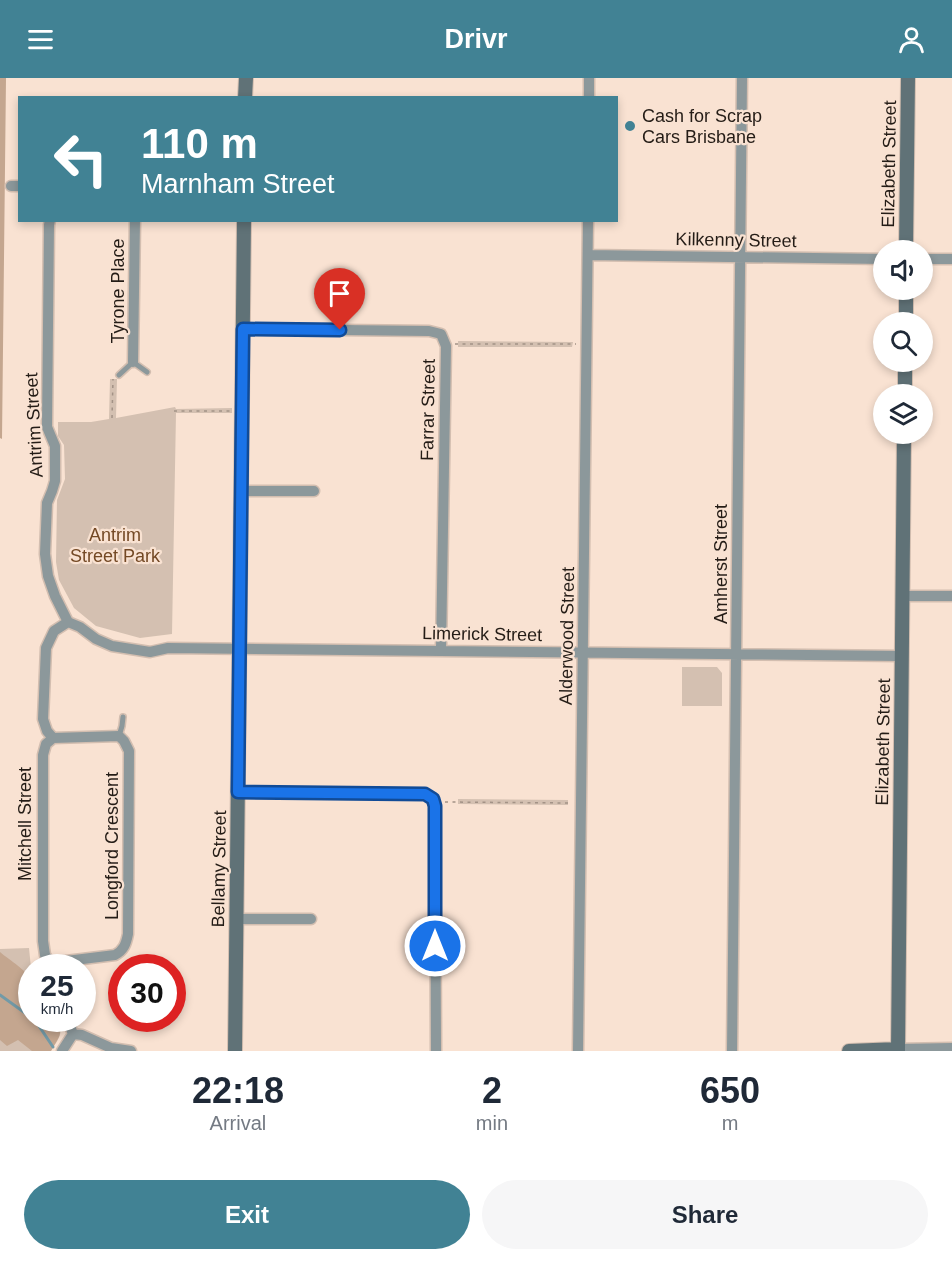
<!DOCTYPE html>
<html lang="en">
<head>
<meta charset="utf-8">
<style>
  :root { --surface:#fff; --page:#f6f6f7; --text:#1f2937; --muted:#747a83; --accent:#418294 }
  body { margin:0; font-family:Arial,sans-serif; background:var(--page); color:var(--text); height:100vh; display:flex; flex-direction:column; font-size:22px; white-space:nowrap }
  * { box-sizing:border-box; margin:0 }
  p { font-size:20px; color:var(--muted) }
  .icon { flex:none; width:33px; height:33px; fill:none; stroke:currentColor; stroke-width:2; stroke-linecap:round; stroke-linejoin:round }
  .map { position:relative; height:973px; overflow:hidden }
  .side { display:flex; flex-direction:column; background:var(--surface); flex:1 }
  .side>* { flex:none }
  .guide { position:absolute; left:18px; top:18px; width:600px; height:126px; border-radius:0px; box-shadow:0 3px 9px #0003; background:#418294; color:#fff; overflow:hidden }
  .fabs { position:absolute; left:873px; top:162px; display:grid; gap:12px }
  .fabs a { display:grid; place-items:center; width:60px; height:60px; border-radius:50%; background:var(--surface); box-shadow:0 3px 9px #0003; font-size:30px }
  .speed { position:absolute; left:18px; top:876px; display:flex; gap:12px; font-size:30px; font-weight:700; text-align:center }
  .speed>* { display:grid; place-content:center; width:78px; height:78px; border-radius:50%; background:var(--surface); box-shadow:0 3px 9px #0003; line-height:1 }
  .speed small { font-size:15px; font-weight:400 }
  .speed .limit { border:9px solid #d22; background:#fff; color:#111 }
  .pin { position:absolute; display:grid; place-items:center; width:51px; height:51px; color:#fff; margin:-62px -26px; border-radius:50% 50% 50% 0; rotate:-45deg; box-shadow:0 0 6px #0007 }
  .pin .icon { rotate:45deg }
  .me { position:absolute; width:66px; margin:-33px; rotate:0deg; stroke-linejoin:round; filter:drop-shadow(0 0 4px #0008) }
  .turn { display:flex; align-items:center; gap:21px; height:126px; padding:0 24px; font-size:27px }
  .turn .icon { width:78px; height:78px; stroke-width:2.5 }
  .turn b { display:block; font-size:42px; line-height:51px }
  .eta { display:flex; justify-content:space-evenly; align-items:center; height:102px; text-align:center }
  .eta b { font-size:36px; font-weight:700; line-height:42px }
  .primary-button { display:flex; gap:12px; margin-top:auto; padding:12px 24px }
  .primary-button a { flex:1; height:69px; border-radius:36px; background:var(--accent); color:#fff; font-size:24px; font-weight:700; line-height:69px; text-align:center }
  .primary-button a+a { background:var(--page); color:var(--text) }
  header { display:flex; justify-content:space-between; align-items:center; height:78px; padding:0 24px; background:var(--accent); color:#fff; font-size:27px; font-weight:700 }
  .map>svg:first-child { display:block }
  .green { fill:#d4c0b1 }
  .forest { fill:#c4a68f }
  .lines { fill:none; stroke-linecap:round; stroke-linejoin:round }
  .stream { stroke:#729aa7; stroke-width:3 }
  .lane-casing { stroke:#d3beb0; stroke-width:8 }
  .street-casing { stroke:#d3beb0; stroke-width:13 }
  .secondary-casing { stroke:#d3beb0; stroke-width:16 }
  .path { stroke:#a39286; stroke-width:1.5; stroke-dasharray:3 4.5; stroke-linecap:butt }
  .lane { stroke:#8c989b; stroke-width:5 }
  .street { stroke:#8c989b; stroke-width:10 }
  .secondary { stroke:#607277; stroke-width:14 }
  .route-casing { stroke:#114b97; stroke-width:15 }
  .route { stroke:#1a73e8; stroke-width:10 }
  .poi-dot { fill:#418294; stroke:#f9e2d2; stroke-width:2 }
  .labels { text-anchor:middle; stroke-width:4.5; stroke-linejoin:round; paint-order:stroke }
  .poi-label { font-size:18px; fill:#241c16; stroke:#f9e2d2; text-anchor:start }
  .street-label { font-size:18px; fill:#241c16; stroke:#f9e2d2 }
  .park-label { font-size:18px; fill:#744925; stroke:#f9e2d2 }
</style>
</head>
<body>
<header><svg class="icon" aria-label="menu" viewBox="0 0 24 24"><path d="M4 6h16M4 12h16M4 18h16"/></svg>Drivr<svg class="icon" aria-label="person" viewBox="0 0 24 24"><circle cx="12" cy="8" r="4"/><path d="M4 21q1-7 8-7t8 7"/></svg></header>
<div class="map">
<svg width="952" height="973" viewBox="0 0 952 973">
  <rect width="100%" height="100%" fill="#f9e2d2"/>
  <path class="green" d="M458,263L573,264L572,269H458Z
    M110,301H117L116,340L175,329L176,331L232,330V335H176L172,556L140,560L96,548L74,530L59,502L56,484L57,422L65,401L64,367L58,358V344H91L109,341Z
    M682,589H717L722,595V628H682Z
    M458,721L568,722V727L458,726Z
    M29,870L32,900V940L54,941C66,953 59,960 51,973H0V871Z"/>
  <path class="forest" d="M0,0H6L2,361L0,360Z
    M0,874C9,882 29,893 32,905C34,915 32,931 32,940L54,941C66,954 58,960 51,973H32L18,962L7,968L0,962Z"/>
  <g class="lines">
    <path class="stream" d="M0,917L32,940
      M32,940L37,945L53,969"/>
    <g class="lane-casing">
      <path id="lane" d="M119,297L133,284L147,294
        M119,658L122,648L123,639"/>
    </g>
    <g class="street-casing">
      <path id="street" d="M589,20V0
        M11,108H20
        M50,142L49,147L47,349L55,368V403L52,413L47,425L45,476L48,498L55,518L68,544
        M588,177L884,181
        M922,181H952
        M243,251L429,253L441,256L446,268L441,572
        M133,284L135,142
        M241,413H314
        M902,518H952
        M68,544L80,549L96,561L112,568L150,574L168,570L902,578
        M238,714L425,716L433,721L435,728L436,973
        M236,841H311
        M50,885L115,877C124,872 126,866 128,856L129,673L124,663L119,658L53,660
        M47,890L50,885L45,877L43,863V677L46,666L53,660L47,653L43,641L46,570L54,553L68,544
        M67,940L73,956L82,957L111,970L131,973
        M898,971L952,970
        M62,973L73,956
        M578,973L588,142
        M732,973L742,0"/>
    </g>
    <g class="secondary-casing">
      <path id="secondary" d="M245,20L246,0
        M906,172L908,0
        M906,244V212
        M905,316V284
        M235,973L244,142
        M849,973L898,971
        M898,973L904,356"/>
    </g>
    <path class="path" d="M455,266H576
      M174,333H230
      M112,340L113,301
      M445,724L572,725"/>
    <use href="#lane" class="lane"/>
    <use href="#street" class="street"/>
    <use href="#secondary" class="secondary"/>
  </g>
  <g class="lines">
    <g class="route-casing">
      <path id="route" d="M340,252L243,251L238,714L425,716L433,721L435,728V868"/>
    </g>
    <use href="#route" class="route"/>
  </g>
  <circle class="poi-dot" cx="630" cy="48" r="6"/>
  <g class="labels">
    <g class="poi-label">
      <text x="642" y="44">Cash for Scrap<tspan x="642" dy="21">Cars Brisbane</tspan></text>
    </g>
    <g class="street-label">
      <text transform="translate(889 86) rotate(-89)" y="6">Elizabeth Street</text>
      <text transform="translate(736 162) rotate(1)" y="6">Kilkenny Street</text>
      <text transform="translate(118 213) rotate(-90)" y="6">Tyrone Place</text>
      <text transform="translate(428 332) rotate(-89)" y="6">Farrar Street</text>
      <text transform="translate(34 347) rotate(-93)" y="6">Antrim Street</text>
      <text transform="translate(721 486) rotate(-90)" y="6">Amherst Street</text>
      <text transform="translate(482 556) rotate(1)" y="6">Limerick Street</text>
      <text transform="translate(567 558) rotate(-89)" y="6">Alderwood Street</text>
      <text transform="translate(883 664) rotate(-89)" y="6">Elizabeth Street</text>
      <text transform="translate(25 746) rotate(-90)" y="6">Mitchell Street</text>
      <text transform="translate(112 768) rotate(-90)" y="6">Longford Crescent</text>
      <text transform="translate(219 791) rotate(-89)" y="6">Bellamy Street</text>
    </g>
    <g class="park-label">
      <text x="115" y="463">Antrim<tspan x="115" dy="21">Street Park</tspan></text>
    </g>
  </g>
</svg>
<div class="fabs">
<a><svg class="icon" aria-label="sound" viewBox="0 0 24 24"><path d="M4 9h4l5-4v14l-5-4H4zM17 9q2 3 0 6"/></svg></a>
<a><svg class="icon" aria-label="search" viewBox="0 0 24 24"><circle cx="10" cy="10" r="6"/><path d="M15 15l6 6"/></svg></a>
<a><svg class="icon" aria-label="layers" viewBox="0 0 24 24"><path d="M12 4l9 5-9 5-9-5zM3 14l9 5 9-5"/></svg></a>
</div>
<div class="speed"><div>25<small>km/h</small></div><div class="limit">30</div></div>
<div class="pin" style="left:340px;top:252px;background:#d93025"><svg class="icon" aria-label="arrive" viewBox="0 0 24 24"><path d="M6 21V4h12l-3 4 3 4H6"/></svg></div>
<svg class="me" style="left:435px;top:868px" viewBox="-20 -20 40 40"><circle r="17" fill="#1a73e8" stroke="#fff" stroke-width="3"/><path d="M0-11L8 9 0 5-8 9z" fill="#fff"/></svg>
<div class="guide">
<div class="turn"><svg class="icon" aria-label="left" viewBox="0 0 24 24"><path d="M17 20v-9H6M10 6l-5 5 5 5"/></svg><div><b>110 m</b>Marnham Street</div></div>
</div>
</div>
<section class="side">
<div class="eta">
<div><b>22:18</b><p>Arrival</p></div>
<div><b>2</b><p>min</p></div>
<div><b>650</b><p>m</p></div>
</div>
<div class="primary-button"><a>Exit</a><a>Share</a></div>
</section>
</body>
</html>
